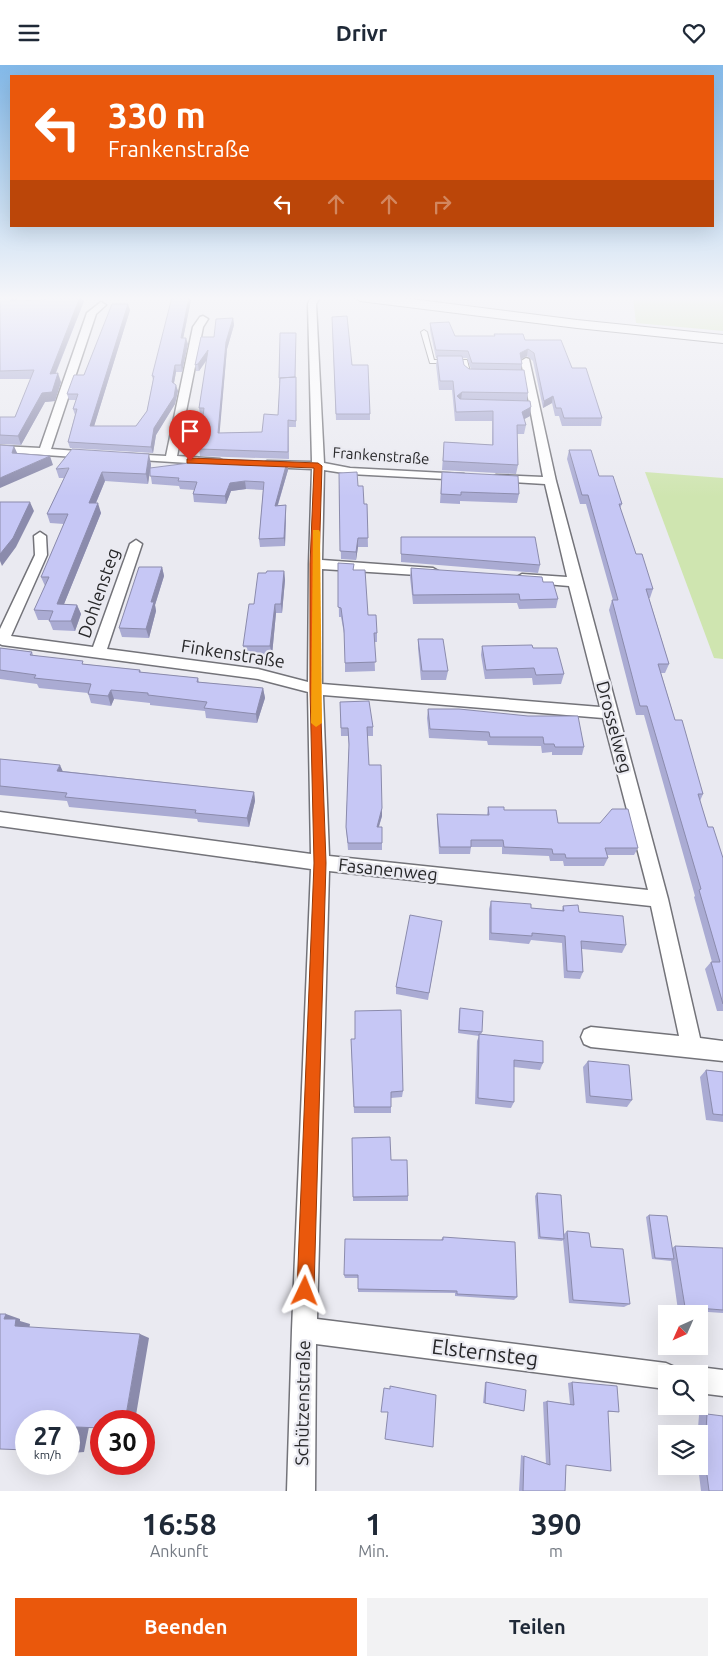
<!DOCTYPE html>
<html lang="de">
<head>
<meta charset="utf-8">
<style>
  :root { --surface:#fff; --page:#f2f2f3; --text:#1f2937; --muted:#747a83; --accent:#ea580c }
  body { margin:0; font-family:Ubuntu,sans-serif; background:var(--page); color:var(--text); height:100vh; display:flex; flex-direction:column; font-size:19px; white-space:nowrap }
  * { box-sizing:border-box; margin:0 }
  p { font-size:16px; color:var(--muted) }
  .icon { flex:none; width:28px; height:28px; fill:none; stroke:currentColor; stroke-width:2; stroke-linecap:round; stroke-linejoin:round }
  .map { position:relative; height:1426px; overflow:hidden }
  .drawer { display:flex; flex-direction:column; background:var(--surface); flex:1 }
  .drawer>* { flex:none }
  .guide { position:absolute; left:10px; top:10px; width:704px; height:152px; border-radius:0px; box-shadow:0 5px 20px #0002; background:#ea580c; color:#fff; overflow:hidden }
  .needle { width:32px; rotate:225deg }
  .controls { position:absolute; left:658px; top:1240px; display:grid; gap:10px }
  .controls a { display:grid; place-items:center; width:50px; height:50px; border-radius:0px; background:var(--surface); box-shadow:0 5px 20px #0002; font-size:25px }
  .speed { position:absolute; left:15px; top:1345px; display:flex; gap:10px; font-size:25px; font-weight:700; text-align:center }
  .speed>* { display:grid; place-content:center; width:65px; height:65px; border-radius:50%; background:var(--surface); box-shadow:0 5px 20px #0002; line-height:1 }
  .speed small { font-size:12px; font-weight:400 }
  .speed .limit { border:8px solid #d22; background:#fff; color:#111 }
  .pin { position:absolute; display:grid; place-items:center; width:42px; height:42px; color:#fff; margin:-51px -21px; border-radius:50% 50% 50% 0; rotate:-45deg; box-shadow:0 0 5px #0007 }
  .pin .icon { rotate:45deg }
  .me { position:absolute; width:55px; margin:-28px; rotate:2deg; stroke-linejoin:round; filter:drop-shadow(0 0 4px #0008) }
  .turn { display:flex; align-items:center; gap:18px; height:105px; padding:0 15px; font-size:22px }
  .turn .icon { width:65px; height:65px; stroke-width:2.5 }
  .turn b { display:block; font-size:35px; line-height:42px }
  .lanes { display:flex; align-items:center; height:48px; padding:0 15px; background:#0003; justify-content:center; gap:25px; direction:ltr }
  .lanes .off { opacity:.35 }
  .eta { display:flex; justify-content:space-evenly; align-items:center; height:85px; text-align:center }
  .eta b { font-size:30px; font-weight:700; line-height:35px }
  .cta { display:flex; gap:10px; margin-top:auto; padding:10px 15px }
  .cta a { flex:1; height:58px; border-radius:0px; background:var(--accent); color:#fff; font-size:20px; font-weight:700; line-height:58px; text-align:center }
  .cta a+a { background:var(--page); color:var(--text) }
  header { display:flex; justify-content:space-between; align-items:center; height:65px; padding:0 15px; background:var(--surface); font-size:22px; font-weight:700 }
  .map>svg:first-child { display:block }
  .green { fill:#cfe5b0 }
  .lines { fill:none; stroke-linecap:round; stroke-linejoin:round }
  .lane-casing { stroke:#737379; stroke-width:2 }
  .street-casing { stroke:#737379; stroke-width:3 }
  .secondary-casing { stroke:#737379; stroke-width:2 }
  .lane { fill:#fff; fill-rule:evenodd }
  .street { fill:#fff; fill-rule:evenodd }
  .secondary { fill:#fff; fill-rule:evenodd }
  .wall { fill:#aaabd3; fill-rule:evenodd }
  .shaded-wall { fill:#8b8bac }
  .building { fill:#c6c7f5; stroke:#8b8bac }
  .route { fill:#ea580c; stroke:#983908 }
  .slow { fill:#f59e0b }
  .labels { text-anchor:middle; stroke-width:4.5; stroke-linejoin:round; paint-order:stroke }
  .far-street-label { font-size:15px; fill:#272729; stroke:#eaeaf1 }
  .street-label { font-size:18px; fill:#272729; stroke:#eaeaf1 }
  .near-street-label { font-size:21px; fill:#272729; stroke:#eaeaf1 }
</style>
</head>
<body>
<header><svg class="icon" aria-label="menu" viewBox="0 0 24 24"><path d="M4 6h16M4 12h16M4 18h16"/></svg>Drivr<svg class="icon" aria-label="heart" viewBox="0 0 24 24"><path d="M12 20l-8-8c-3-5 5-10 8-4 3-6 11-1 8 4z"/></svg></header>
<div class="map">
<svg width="723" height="1426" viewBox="0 0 723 1426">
  <rect width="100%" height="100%" fill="#eaeaf1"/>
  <path class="green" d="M633,232H723V266L636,258Z
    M645,407L723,413V594L714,593Z"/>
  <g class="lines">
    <g class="lane-casing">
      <path id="lane" d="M424,265L427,267L434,295H467L470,307L473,308V310H466L463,298H430L421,267Z"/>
    </g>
    <g class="street-casing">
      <path id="street" d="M311,232H320L316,239L324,398L350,403L464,409L470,412L464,415L350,409L324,405L322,495L433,503L440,507L433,511L322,504V619L600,642L569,521L522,517L515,513L522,509L567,512L545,419L496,416L490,413L496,410L543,412L521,296L526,293L529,294L556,416L668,834L700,973L723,976V996L591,982L584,979L581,972L584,965L591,962L679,971L651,841L329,806L317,1254L666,1298L675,1302L678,1309H666V1324L316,1279L315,1426H287L292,1265L311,804L0,761V747L311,789L308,627L258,614L2,580L0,579V564L35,490L34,471L40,467L46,471L47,490L11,571L93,582L130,479L136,475L142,479L107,584L258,604L308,617L309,499L312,404L267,402L261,399L267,396L312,397L308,239ZM323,630L603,653L648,825L329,791Z
        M101,237L106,240L96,249L51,384L90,387L96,390L90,393L0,387V381L40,383L87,248Z
        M203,251L208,254L203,262L177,391L220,394L226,397L220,400L125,394L123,392L125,390L129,389L166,391L193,262L200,252Z
        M699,1302L723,1305V1331L699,1328V1309H689L690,1306Z"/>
    </g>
    <g class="secondary-casing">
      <path id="secondary" d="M354,232H395L577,255L723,270V278L577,263L360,236Z"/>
    </g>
    <use href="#lane" class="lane"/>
    <use href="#street" class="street"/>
    <use href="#secondary" class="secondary"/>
  </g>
  <path class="wall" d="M0,232H18L17,236H84L56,308L61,317L55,336L45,337L21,380L0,379V352H15L31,314H0Z
    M191,235L183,273L188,279L182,307H176L174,318L178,326L175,339L156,370L153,388L70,383L68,377L75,350L73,344L76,335H69L67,329L84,310L130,245L94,361H136L147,346L153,315L152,311Z
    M332,252L352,300L370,349V355H336Z
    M233,253L234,260L227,284L219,368L262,367L278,350L280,318H279V313H296V362H289V394L200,391L199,384L204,350H200L199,343L207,295L199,306H196L195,300Z
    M430,258L455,271H494V269L525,275L572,303L602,353L601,361H562L559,351H555L552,338L543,343L533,296L527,291L521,294L522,299L521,305L528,328L527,336L530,351L524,354L526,360L524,369H517L518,400L516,409L442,405L444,377L492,380V356H455L452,325H439L436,300L437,293H436L430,265ZM463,293H467L471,304H469L464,300Z
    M569,385L599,411L622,439L620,443L636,489L653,524L650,533H649L669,599L665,608H661L675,655L703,729L700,736L708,762L723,793V946H717L705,904L711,897H712L694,832L695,831L644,650H636L609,545L612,535H613L586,439H580L567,394Z
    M287,397L288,405L278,440H286V448L285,481L260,482L259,474L263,425L246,424L231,426L226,439L194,437L193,429L194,425L180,424L179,421L152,419L150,406L148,419L105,416L96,438L101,448L64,539L77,540L81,549L75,566L53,565L49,555H38L34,545L45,521L41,512L64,459L50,458L47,449L64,413H59L56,404L151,399V403Z
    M442,407L519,429L517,438L460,436V439L440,438Z
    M339,408L358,421L364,439H367L368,482H358L356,495L341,494Z
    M401,472L540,500L538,508L401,497Z
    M338,498L354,505L368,550L377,568V577H374L375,606L345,607V574L341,552H339Z
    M162,502L164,511L155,540L156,546L149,573L122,572L119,563Z
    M411,503L543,517L558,534L556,543L519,544L517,538L413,539L410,512Z
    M284,506L285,515L282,548H276L272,590H244L243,581L254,539L266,508Z
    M418,574L448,606L446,615H421L418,583Z
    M482,581L533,583L564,609L561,619L533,620L532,613L485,614L481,590Z
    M0,583L32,587L33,590L84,599L140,605L141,607L198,613L199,617L263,623L265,633L257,658L206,653L205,646L150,640V638L114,634L111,641L91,638L88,628L39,623L37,619L0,614Z
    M340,637L373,662V671H367L369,700L382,751L379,762L382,778V785H348L346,762L349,682L348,671H341Z
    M428,644L584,682L582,690H552V687L542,688L541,681L488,680L487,676L429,673L427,653Z
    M0,694L63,706L254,727L255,736L249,762L198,757L197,754L69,742L67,736L0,730Z
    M488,742L504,745L558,758L638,783L634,790H607L608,793L604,801H564L563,796H550L549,791L502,789V782H471L470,789H439L437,757V749L487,750Z
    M491,836L531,843L562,845L563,841L579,847L626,880L622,888L582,884L583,907L580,914L564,913L562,878L531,875L529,879L489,875V844Z
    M442,856L428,935L396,929V922Z
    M460,943L482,967L481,969L543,998L540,1005L514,1002V1037L511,1043L475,1039L477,976L479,971L458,968L459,947Z
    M351,974L403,1026L402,1032L391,1033V1048H354Z
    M588,996L632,1035L627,1042L586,1038L583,1002Z
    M706,1005L723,1007V1057L706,1055L700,1012Z
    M352,1073L391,1095L408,1131V1136H353Z
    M537,1128L564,1169L567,1166L591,1182L630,1239L624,1242L569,1238L563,1175L562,1176L538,1174L535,1131Z
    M649,1150L672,1183L675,1181L723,1183V1248L678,1245L671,1196L652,1194L646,1152Z
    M443,1172L517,1232L514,1235L455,1231V1228L358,1227V1213H345L344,1210L441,1175Z
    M485,1317H486L524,1346L483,1338Z
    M572,1317L619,1347H608L566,1400L565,1426H519L521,1390L546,1399L543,1337L547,1336L570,1339L568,1318Z
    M707,1349L723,1426H701L698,1401L699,1369H694L693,1363H698L699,1350Z"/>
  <path class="shaded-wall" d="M12,232H18L13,244L10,236Z
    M80,232H83L84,236L52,317L50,309Z
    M189,232H190L191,235L182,279L181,273Z
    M128,239L130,245L92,368L90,361Z
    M233,253L234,260L227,284L219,375L218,368L226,277Z
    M186,273L188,279L182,307L181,300Z
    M528,284L527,291L519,295L520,288Z
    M208,285L209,291L199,306L198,299Z
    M175,300L176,307L173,323L172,317Z
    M58,308L61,317L55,336L45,337L21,380L18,371L42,328Z
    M176,320L178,326L175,339L156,370L153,388L151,382L154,363Z
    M462,327L461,336L457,331Z
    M553,331L552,338L543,343L544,336Z
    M531,342L530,351L521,356L522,347Z
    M14,381L18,390L12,388Z
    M149,389L151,399L148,419L146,409Z
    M50,391L53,400L0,423V413Z
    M287,397L288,405L275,449V441Z
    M102,407L105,416L92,447L89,438Z
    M245,416L246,424L231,426L226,439L225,431L230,418Z
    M30,437L34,446L16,482L2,501L0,496V489Z
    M98,438L101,448L60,549L57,539Z
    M286,440V448L285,481L284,473Z
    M358,473V482L356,495V487Z
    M162,502L164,511L155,540L156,546L149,573L146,564L151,537Z
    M284,506L285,515L282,548L281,539Z
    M275,539L276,548L272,590L270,581Z
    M77,540L81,549L75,566L71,556Z
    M263,623L265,633L257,658L256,649Z
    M111,625L114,634L111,641L108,631Z
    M60,700L64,709L57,706Z
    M254,727L255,736L249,762L247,753Z
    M382,743V751L376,770L377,762Z
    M6,1249L20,1254V1256L30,1259L29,1265L15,1261L4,1254Z
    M140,1269L149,1273L135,1356H125Z
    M76,1362H89L84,1387L71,1388Z"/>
  <path class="building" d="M0,232H12L10,236L44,235L47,232H80L50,309L58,308L52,327L42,328L18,371L0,370V352H15L34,305L0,306Z
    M172,232H189L181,273H186L181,300H175L172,317L176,320L174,332L154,363L151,382L68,377L77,344H73L78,329H67L74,310H84L112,239H128L90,361H136L147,346L154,311H152Z
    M347,251L352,300H368L370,349H336L332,252Z
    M233,253L226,277L218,368L262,367L264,349L278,350L280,313L296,312V356L288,355V387L199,384L204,343H199L208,285L198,299L195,300L201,272H214L216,254Z
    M449,257L455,271H495L494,269H523L525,275H561L572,303H586L602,353H564L561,343H556L553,331L544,336L534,288L528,284L520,288L522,299L472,298L468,286L436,285L430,258Z
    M280,268H296L295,312L279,313Z
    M437,291H462L464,300L469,304L524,305L528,328L462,327L457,331L460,334L530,336L531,342L522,347L526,360H517L518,400L443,396L444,377L493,380V346L456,347L453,316H440Z
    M0,380L14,381L12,388L50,391L0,413Z
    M72,384L149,389L146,409L102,407L89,438H98L57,539L77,540L71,556H49L53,546L34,545L49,512H41L68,449H47L69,403L56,404Z
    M569,385H591L599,411H613L622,439H619L636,489H642L653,524H646L669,599H658L675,655H682L686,669L703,729H698L708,762H713L723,793V939L711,897H720L699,825L701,824L647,641H640L612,535H618L588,430H582Z
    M198,393L287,397L275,441L286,440L284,473L259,474L264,417L245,416L230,418L225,431L193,429L197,417L178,416L179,413L150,411V403L197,397Z
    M357,407L358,421H363L364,439H367L368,473H358L356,487L340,486L339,408Z
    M442,407L518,411L519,429L461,427V430L441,429Z
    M0,437H30L13,473L0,489Z
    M401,472H535L540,500L401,489Z
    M338,498L354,499L353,505H365L368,550H376L377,568H374L376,597L345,598L344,565L341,543L338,542Z
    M139,502H162L151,537H154L146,564L119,563Z
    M411,503L542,512L543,517H553L558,534L520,535L519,529L413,530Z
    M267,506H284L281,539H275L270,581H243L249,539H254L258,508H266Z
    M418,574H443L448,606H422Z
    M532,580L533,583H557L564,609L536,610L534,603L486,605L482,581Z
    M0,583L32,587L30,590L83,596L82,599L140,605L139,607L198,613L197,617L263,623L256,649L204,643L207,637L148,630V628L111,625L108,631L88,629L91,619L34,613L36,610L0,605Z
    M369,636L373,662H367L369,700H381L382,743L377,762H382V778H348L346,762L349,679L348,663H341L340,637Z
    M428,644H459L528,651H578L584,682H555L554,679H544L543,672H490L489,667L430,664Z
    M0,694L60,700L57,706L254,727L247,753L195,748L196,745L65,732L67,728L0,721Z
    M488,742H504V745H556L558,758H600L612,744H628L638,783H605L608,793H566L565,789H553L552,784L504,782L503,775H471V782H440L437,749L489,750Z
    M491,836L531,839V843L564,846L563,841L578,840L579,847L623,851L626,880L581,876L583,907L567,906L565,871L532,868V871L491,868Z
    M410,850L442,856L429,928L396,922Z
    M460,943L483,946L482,967L459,965Z
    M401,945L403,1026L391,1027V1042H354L351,974H355V946Z
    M479,969L543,976V998L514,995V1037L478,1033Z
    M588,996L629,1000L632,1035L590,1031Z
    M706,1005L723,1007V1050L713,1049Z
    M390,1072L391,1095H407L408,1131L353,1132L352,1073Z
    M537,1128L561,1130L564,1174L540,1172Z
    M649,1150L667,1151L674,1194L655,1193Z
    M567,1166L589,1168L591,1182L623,1184L630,1239L573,1235Z
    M443,1172L515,1177L517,1232L457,1229V1226L358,1224V1210H344L345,1174L443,1175Z
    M675,1181L723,1183V1245L685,1242Z
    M0,1249H6L4,1254H16L15,1261L140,1269L125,1356H101V1363L76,1362L71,1388H69V1356H26V1385L0,1384Z
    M486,1317L526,1325L524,1346L485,1338Z
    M572,1317L617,1321L619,1347L608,1346L611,1406L566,1400L565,1426H523L524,1391L550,1400L547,1336L574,1340Z
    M390,1321L436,1330L433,1382L385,1374L388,1347H381L384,1323L390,1324Z
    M707,1349L723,1351V1426H709L701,1363L706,1365Z"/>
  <linearGradient id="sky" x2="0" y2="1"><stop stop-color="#83b9e9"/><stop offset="0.54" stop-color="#f6f6f9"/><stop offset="1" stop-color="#f6f6f9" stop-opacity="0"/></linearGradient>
  <rect width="723" height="432" fill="url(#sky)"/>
  <path class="route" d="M190,393L318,398L322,401L319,499L320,624L326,798L314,1226L311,1232L305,1235L299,1232L297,1226L314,798L310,624V499L314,403L187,398V394Z"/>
  <path class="slow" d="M313,465H319L320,467L322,658L316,662L311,658Z"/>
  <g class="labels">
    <g class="far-street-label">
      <text transform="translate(381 391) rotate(4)" y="5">Frankenstraße</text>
    </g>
    <g class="street-label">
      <text transform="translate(99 528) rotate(-71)" y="6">Dohlensteg</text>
      <text transform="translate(233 589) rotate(9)" y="6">Finkenstraße</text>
      <text transform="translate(614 662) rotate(75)" y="6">Drosselweg</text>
      <text transform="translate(388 805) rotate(6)" y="6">Fasanenweg</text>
      <text transform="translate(303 1338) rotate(-89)" y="6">Schützenstraße</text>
    </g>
    <g class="near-street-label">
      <text transform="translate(485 1288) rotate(7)" y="7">Elsternsteg</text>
    </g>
  </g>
</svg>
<div class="controls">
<a><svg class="needle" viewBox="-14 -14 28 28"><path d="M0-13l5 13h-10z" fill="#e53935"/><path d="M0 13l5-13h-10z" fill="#747a83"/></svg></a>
<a><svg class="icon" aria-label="search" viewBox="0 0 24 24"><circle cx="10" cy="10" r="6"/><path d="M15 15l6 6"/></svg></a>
<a><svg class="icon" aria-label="layers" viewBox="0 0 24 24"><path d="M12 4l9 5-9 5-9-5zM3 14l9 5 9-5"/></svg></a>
</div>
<div class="speed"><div>27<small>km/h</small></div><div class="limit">30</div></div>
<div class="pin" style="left:190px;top:396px;background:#d93025"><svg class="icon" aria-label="arrive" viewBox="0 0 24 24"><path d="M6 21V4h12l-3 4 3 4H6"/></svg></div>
<svg class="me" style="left:305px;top:1226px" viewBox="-20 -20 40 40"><path d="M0-17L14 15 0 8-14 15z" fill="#ea580c" stroke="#fff" stroke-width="4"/></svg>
<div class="guide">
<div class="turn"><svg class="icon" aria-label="left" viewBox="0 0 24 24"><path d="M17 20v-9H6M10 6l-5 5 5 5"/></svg><div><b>330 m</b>Frankenstraße</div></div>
<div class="lanes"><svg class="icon" aria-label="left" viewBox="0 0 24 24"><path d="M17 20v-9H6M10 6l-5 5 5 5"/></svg><svg class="icon off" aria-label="ahead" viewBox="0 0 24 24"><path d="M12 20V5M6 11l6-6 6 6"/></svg><svg class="icon off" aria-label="ahead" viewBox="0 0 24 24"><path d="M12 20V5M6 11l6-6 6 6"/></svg><svg class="icon off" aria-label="right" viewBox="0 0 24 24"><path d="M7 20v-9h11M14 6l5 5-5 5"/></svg></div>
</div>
</div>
<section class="drawer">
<div class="eta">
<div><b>16:58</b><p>Ankunft</p></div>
<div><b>1</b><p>Min.</p></div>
<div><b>390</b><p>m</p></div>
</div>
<div class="cta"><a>Beenden</a><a>Teilen</a></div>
</section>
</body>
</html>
